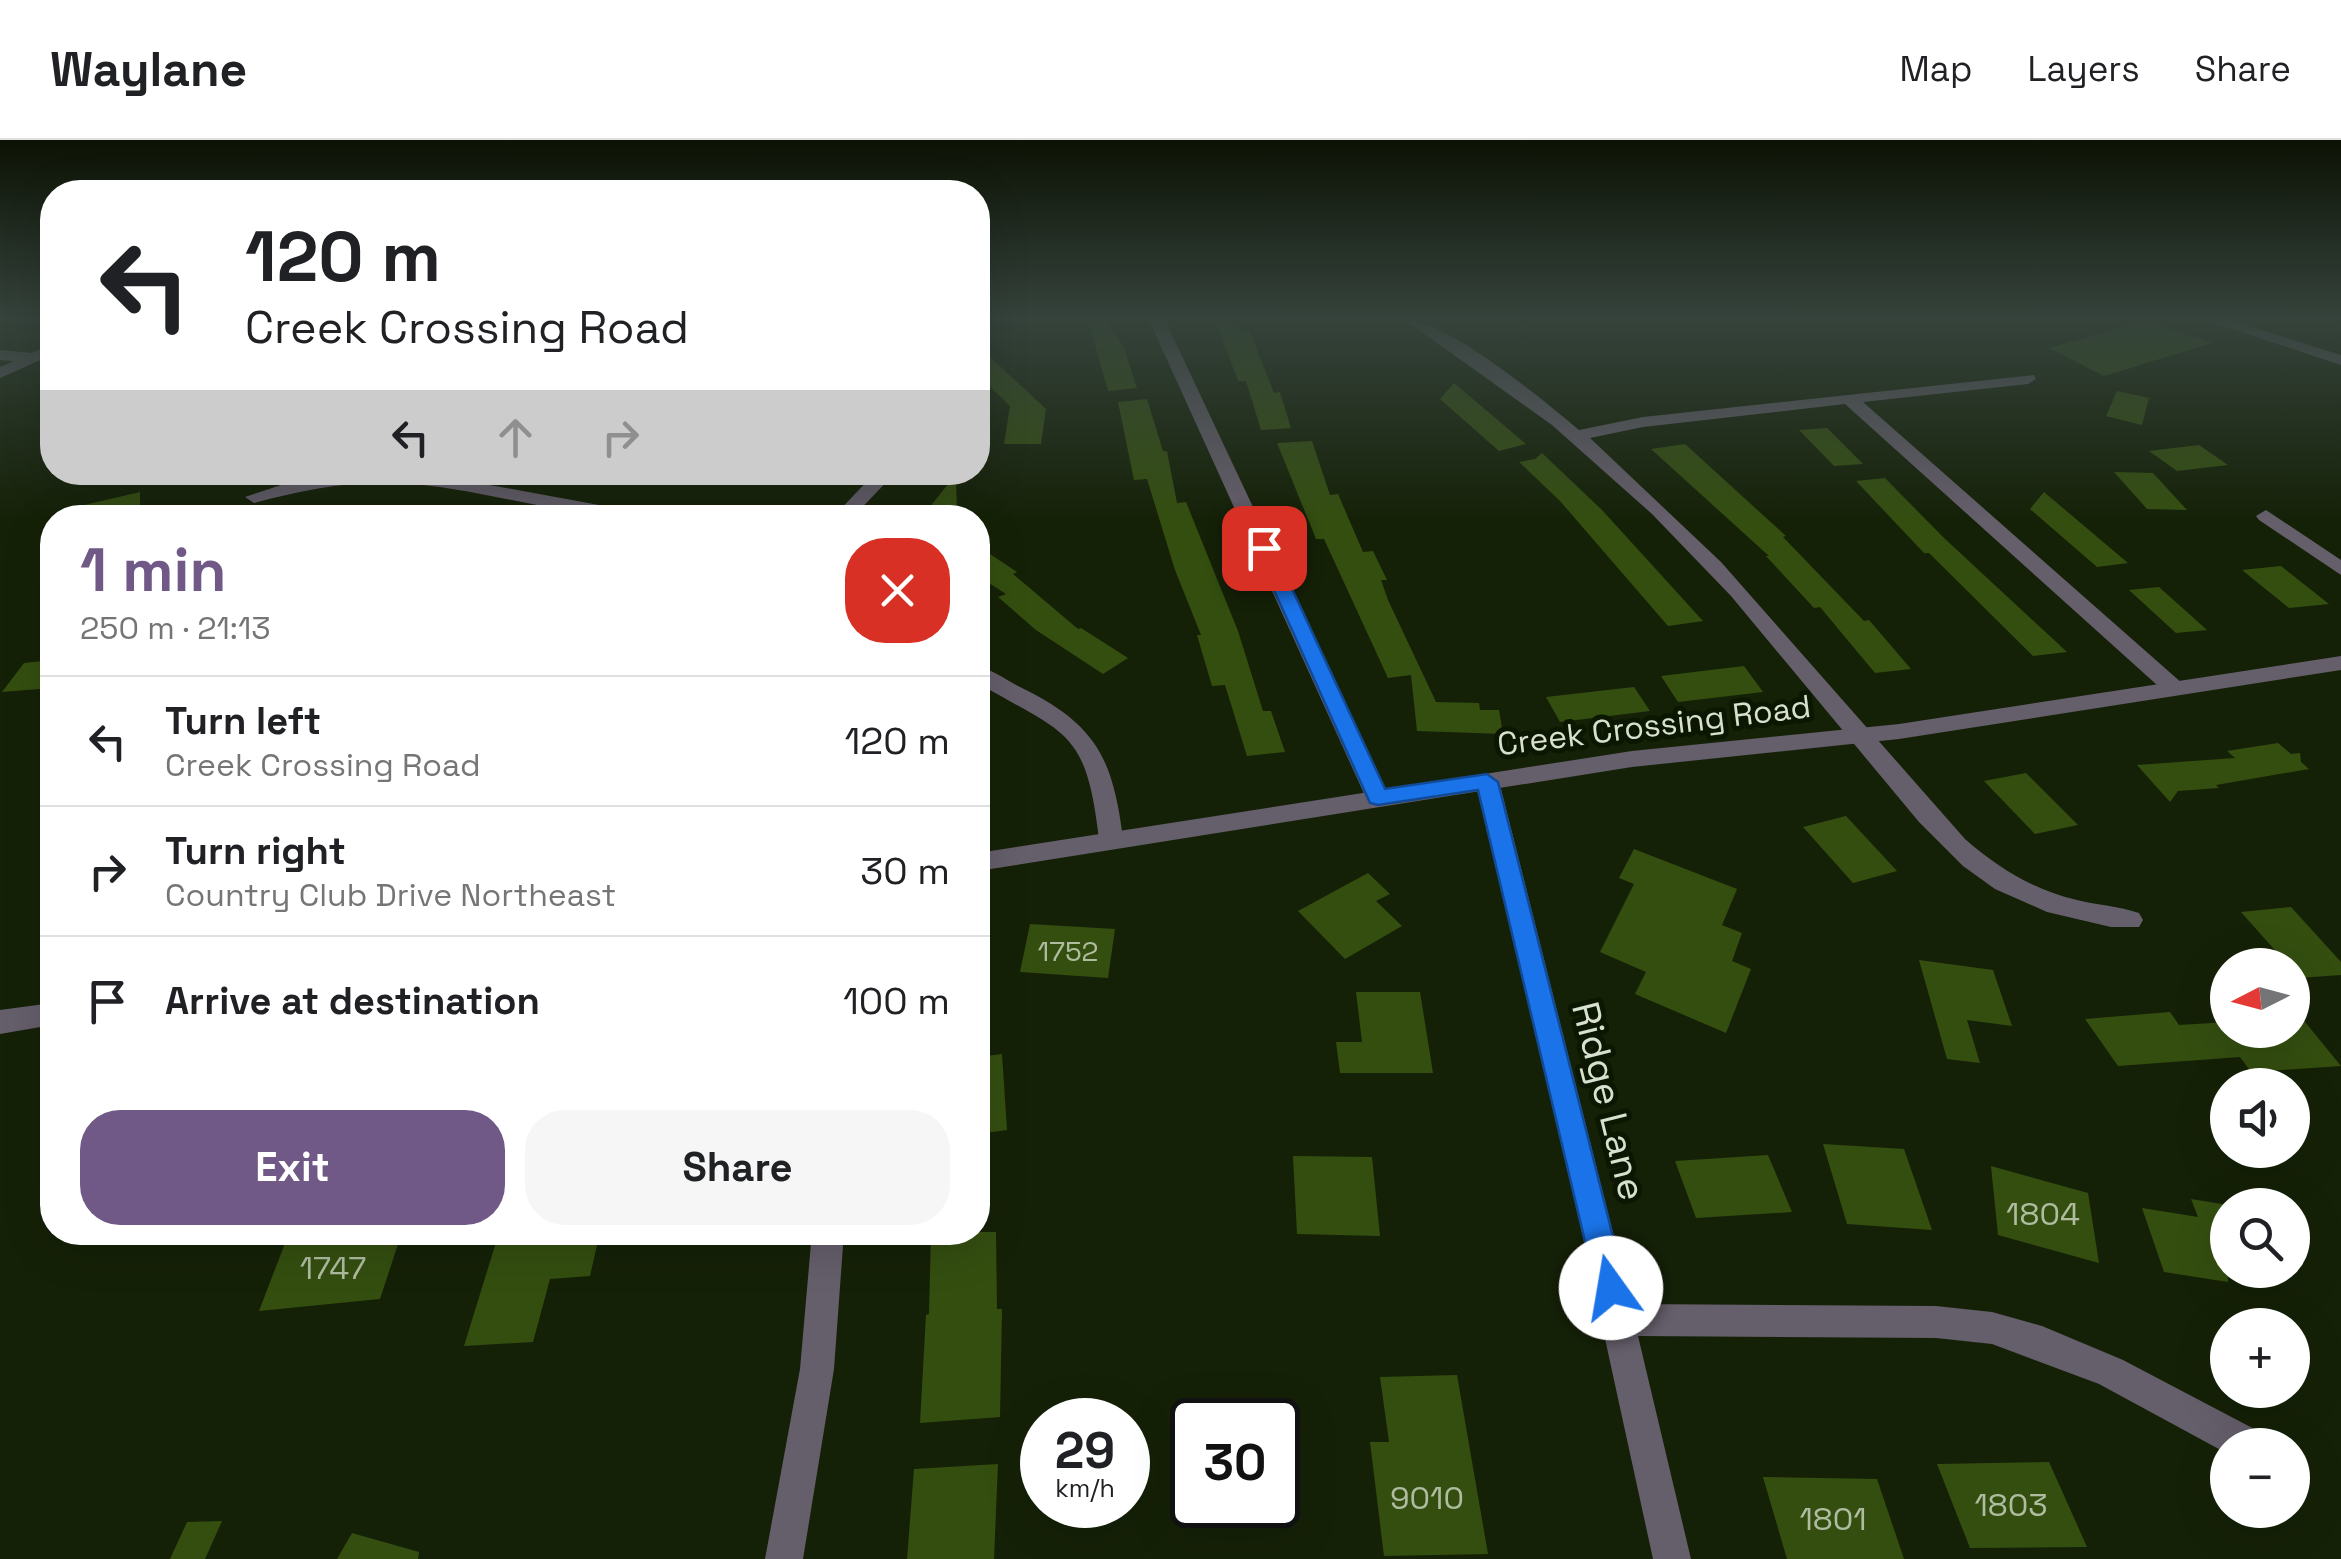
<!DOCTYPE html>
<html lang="en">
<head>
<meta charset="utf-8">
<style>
  :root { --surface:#fff; --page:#f6f6f6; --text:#202124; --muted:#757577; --line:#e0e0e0; --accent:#705986 }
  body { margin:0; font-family:"Space Grotesk",sans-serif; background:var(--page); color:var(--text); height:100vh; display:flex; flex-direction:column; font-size:38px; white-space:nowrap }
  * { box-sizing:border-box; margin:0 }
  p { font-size:32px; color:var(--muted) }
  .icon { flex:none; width:55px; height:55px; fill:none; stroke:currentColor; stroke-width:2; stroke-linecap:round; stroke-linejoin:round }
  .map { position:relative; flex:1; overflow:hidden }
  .drawer { position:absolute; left:40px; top:365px; width:950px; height:740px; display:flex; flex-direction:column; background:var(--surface); border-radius:40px; box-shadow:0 10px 40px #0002 }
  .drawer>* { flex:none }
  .top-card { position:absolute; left:40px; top:40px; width:950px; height:305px; border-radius:40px; box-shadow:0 10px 40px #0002; background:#fff; color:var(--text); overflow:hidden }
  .needle { width:65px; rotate:264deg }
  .tools { position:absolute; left:2210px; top:808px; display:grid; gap:20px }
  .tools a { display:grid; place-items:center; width:100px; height:100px; border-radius:50%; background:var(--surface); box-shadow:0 10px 40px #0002; font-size:50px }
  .speed { position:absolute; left:1020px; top:1258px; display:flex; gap:20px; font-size:50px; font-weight:700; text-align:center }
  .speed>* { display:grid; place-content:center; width:130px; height:130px; border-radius:50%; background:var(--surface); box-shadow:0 10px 40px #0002; line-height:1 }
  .speed small { font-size:25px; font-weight:400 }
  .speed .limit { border:5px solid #111; border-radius:15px; background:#fff; color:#111 }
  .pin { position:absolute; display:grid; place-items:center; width:85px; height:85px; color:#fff; margin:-42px; border-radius:20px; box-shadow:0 5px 15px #0006 }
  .me { position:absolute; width:110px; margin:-55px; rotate:347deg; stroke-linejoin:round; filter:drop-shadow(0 0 8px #0008) }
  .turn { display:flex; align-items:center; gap:35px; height:210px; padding:0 40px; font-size:45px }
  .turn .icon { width:130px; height:130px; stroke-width:2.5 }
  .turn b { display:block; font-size:70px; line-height:85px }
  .lanes { display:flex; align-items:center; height:95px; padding:0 40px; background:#0003; justify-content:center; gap:50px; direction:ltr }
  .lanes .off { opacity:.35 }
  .round { display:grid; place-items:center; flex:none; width:105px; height:105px; border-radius:40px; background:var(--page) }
  .summary { display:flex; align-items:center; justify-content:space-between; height:170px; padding:0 40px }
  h1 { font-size:60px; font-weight:600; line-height:75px; color:var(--accent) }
  .primary-button { display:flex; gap:20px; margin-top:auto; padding:20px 40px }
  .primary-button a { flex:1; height:115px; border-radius:40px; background:var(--accent); color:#fff; font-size:40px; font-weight:600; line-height:115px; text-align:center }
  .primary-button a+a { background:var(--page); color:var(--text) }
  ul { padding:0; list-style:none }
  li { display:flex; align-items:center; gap:30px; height:130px; padding:0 40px; border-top:2px solid var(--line) }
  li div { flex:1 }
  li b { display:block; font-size:38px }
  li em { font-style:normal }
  header { display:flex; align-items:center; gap:60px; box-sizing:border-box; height:140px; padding:0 50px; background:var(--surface); border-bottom:2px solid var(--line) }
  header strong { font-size:48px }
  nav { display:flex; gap:55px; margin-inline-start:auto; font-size:35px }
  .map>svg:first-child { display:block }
  .building { fill:#344e10 }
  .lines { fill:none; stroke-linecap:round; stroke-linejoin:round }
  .minor { fill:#655e6b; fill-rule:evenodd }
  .tertiary { fill:#655e6b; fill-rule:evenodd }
  .route { fill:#1a73e8; stroke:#114b97; stroke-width:2.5 }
  .labels { text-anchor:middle; stroke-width:10; stroke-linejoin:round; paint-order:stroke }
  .number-label { font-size:28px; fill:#afbca0 }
  .street-label { font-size:32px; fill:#d8e0d0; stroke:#0c1701 }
  .near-number-label { font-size:32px; fill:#afbca0 }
  .near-street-label { font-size:38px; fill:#d8e0d0; stroke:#0c1701 }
</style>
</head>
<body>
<header>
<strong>Waylane</strong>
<nav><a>Map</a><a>Layers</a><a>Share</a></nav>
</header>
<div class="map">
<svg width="2341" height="1419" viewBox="0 0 2341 1419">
  <rect width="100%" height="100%" fill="#152107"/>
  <path class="building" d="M1088,180H1106L1124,208L1137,248L1108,251Z
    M1215,180H1232L1240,192L1249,189L1274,253L1280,252L1291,288L1261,290L1246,241H1238Z
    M2146,181L2212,203L2104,236L2049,208Z
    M988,215L1046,269L1041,304H1004L1010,266L978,235V226Z
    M1454,243L1526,304L1499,311L1440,259Z
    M2117,251L2149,258L2142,285L2106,276Z
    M1147,259L1163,311H1167L1177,363L1186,362L1238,491L1263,571H1271L1285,612L1247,616L1225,545L1212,546L1197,495H1201L1175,430L1147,339L1134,340L1118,262Z
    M1827,288L1863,324L1834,326L1799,290Z
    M1312,301L1330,355L1338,354L1363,412L1373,411L1387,440H1381L1388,460L1436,562L1479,563L1480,570H1499L1503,594L1417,591L1411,535L1388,538L1324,399H1316L1277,303Z
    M1685,304L1786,396L1783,397L1864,481L1869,480L1911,529L1875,533L1820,467L1814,468L1766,416H1769L1651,309Z
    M2199,305L2228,325L2177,331L2149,311Z
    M1542,313L1602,370L1703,481L1668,486L1560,361L1519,322L1535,319Z
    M2114,332L2153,333L2187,370L2147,369Z
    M956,334L957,378H921Z
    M1885,338L1943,397L2067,512L2033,516L1929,413H1924L1856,341Z
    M140,352V378H72L71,368Z
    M2044,352L2128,423L2097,427L2030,369Z
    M978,406L1017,432L1013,434L1078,489L1081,488L1128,518L1103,534L1036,490L998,457L1006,454L978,436Z
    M2281,426L2329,464L2289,468L2242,430Z
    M2159,447L2207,490L2176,493L2129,450Z
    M52,520V548L2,552L24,523Z
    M1744,526L1763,552L1678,562L1661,536Z
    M1634,547L1650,571L1560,582L1546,557Z
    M2278,603L2291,614L2300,613L2301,622L2309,629L2216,645L2219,648L2178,651L2170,662L2137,625L2235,618L2227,611Z
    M2026,633L2078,685L2035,694L1984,641Z
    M1846,676L1897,731L1853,743L1803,687Z
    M1634,709L1737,749L1722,785L1742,793L1732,821L1751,829L1726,893L1635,854L1646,832L1600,812L1634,744L1619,738Z
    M1368,733L1390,754L1376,761L1402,786L1345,819L1298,771Z
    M2291,767L2341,822V835L2299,838L2292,825H2288L2241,772Z
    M1030,784L1115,789L1108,838L1020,832Z
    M1919,820L1993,830L2012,886L1967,880L1980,923L1947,919Z
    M1356,852H1420L1433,933H1340L1336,902H1362Z
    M2292,866L2341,926L2251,932L2240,917L2118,926L2085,879L2170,872L2179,885L2228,882V890H2292Z
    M1002,914L1007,990L978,994V917Z
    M1823,1004L1904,1009L1932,1090L1847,1084Z
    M1768,1015L1792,1072L1696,1078L1675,1021Z
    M1293,1016L1372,1017L1380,1096L1297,1094Z
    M1991,1026L2088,1053L2099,1123L1998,1095Z
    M2191,1059L2228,1065V1142L2164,1132L2142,1068L2198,1077Z
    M341,1092H402L380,1159L259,1171L287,1098Z
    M529,1092H600L590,1136L550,1139L533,1202L464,1206L497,1099L527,1098Z
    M931,1092H996L997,1169H1002L1000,1277L920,1283L926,1175L929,1174Z
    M1457,1235L1488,1414L1384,1416L1370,1302H1389L1380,1237Z
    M2049,1322L2087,1407L1970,1408L1937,1324Z
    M998,1324L994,1419H907L914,1329Z
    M1763,1337L1877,1339L1904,1419H1787Z
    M222,1381L205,1419H170L187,1382Z
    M352,1393L419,1412L418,1419H337Z"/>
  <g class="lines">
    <path class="minor" d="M1149,180H1165L1390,658L1387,664L1378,666L1366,658Z
      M1405,180C1448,180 1544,261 1579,290L1643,277L2034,235L2036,239L2028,244L1863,262L2183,544L2186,549L2183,554H2167L1845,264L1643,287L1590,298L1721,422L1965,699C1998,728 2034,750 2077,760C2097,765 2119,766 2139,773L2143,780L2139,787H2111L2047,772L1995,749L1963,726L1919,682L1731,456L1652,374L1552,285Z
      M2205,180H2230L2341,215V225Z
      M0,210L32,213L40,218L32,223L0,220Z
      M345,332L446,337L637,372L646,378C562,378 481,347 397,343C347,341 302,350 254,363L245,357L302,338Z
      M876,332H896L852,378H832Z
      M2266,370L2341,420V435L2259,380L2256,376Z
      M978,526C993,530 1006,540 1020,547C1096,584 1113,618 1123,699L1120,705H1102L1099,699C1086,588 1066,595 978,543Z
      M1487,633L1499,641L1631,1164L1936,1166L1992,1172L2042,1186L2123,1220L2260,1292L2265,1305H2228V1314L2099,1244L1992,1204L1936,1198L1638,1196L1691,1419H1653L1558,983L1475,641Z
      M812,1092H844L834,1229L803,1419H765L800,1229Z"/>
    <path class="tertiary" d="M52,204V215L0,238V227Z
      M2341,516V530L1899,599L1632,627L978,731V713L1632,611L1899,584Z
      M52,863V885L0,894V870Z"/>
  </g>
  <linearGradient id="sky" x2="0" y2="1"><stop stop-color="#0c1204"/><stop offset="0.47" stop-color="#35433c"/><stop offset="1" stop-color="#35433c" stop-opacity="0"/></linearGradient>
  <rect width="2341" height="379" fill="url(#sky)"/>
  <path class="route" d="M1264,403L1273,408L1385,649L1487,634L1498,642L1626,1148L1622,1158L1611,1162L1600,1158L1596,1148L1478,650L1378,665L1370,663L1255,408Z"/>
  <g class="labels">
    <g class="number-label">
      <text x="1068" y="821">1752</text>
    </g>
    <g class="street-label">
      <text transform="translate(1654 585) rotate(-7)" y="11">Creek Crossing Road</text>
    </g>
    <g class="near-number-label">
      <text x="2043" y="1085">1804</text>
      <text x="333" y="1139">1747</text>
      <text x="1427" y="1369">9010</text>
      <text x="2011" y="1376">1803</text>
      <text x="1833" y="1390">1801</text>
    </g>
    <g class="near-street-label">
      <text transform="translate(1609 961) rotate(76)" y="13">Ridge Lane</text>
    </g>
  </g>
</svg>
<div class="tools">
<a><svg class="needle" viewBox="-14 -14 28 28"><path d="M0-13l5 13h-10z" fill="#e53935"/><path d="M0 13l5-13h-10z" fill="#757577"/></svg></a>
<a><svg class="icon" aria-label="sound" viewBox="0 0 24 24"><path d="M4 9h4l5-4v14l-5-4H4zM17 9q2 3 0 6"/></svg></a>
<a><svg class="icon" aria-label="search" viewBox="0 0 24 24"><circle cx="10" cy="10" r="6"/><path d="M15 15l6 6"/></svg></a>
<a>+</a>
<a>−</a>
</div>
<div class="speed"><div>29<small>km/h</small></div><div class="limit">30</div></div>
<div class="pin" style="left:1264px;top:408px;background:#d93025"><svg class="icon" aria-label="arrive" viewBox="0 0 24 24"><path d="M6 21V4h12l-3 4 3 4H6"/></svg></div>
<svg class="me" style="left:1611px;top:1148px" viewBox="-20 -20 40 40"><circle r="19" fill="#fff"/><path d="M0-13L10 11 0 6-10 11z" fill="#1a73e8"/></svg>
<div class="top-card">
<div class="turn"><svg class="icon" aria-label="left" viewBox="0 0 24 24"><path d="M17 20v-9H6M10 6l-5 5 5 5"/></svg><div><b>120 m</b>Creek Crossing Road</div></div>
<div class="lanes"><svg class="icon" aria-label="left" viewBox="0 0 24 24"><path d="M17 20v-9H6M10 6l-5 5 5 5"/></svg><svg class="icon off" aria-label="ahead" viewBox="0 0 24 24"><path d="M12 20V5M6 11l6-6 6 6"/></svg><svg class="icon off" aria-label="right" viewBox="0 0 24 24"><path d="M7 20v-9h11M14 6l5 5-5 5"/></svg></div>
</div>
<section class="drawer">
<div class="summary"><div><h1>1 min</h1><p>250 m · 21:13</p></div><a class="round" style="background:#d93025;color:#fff"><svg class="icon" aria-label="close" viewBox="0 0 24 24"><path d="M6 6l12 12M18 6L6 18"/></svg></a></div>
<ul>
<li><svg class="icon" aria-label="left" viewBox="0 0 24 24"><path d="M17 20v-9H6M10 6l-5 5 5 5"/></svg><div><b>Turn left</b><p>Creek Crossing Road</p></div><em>120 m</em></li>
<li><svg class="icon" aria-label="right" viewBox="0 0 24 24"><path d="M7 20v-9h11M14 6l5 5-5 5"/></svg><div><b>Turn right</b><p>Country Club Drive Northeast</p></div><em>30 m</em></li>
<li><svg class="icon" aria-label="arrive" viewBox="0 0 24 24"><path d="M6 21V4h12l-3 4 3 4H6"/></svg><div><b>Arrive at destination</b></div><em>100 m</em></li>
</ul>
<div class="primary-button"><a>Exit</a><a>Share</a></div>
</section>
</div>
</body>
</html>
